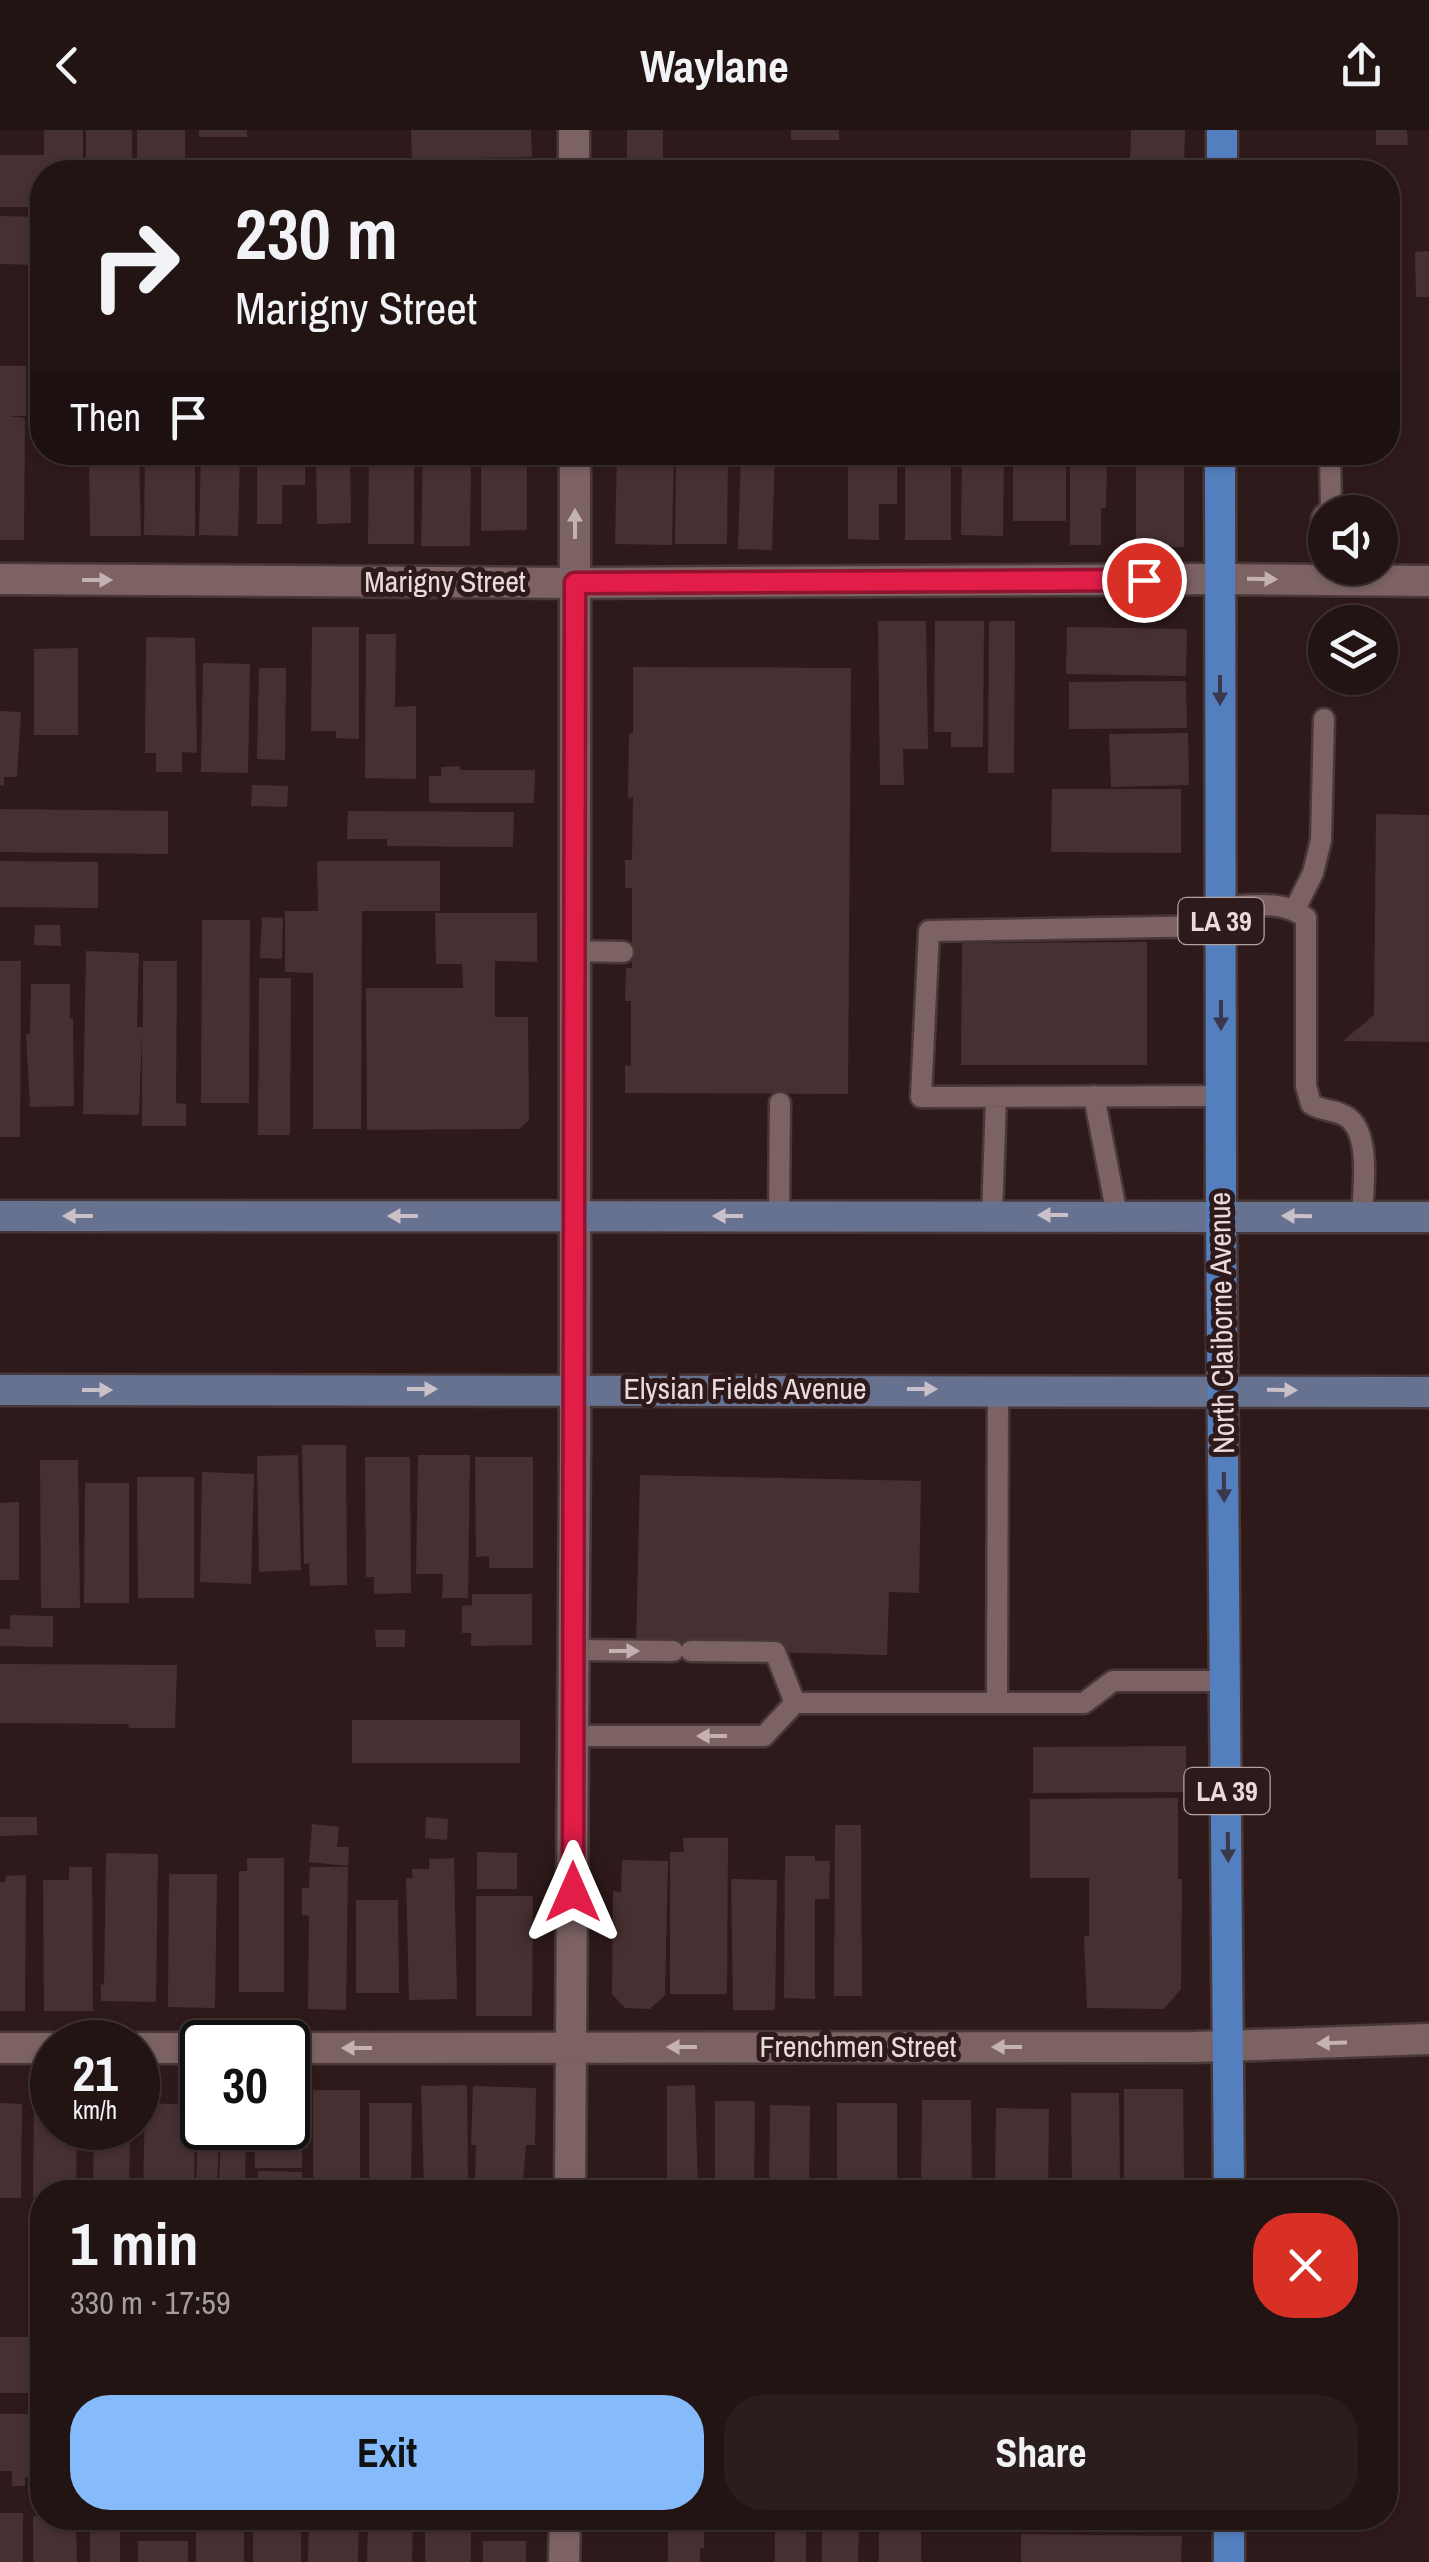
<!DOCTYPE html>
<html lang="en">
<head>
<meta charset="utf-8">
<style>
  :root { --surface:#231414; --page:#2b1d1d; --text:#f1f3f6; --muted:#a39ea0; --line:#403334; --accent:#86bbfb }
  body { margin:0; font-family:"Archivo Narrow",sans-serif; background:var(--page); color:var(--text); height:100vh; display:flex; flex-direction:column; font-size:38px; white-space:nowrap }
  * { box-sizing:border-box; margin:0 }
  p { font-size:32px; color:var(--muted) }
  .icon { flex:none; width:55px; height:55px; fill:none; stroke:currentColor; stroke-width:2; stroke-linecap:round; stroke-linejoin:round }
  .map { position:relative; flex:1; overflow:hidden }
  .side { position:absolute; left:30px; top:2050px; width:1368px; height:350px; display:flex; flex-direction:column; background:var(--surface); border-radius:40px; box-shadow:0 2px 8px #0004,0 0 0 2px var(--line) }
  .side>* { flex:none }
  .guide { position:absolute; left:30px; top:30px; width:1370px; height:305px; border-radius:40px; box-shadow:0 2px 8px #0004,0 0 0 2px var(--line); background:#231414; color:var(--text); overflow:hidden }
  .tools { position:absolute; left:1308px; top:365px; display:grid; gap:20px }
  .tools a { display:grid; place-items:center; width:90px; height:90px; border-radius:50%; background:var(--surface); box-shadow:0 2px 8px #0004,0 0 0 2px var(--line); font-size:50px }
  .speed { position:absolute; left:30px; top:1890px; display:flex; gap:20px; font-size:50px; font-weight:700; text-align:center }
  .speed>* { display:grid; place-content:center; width:130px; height:130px; border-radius:50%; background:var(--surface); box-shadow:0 2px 8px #0004,0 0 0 2px var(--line); line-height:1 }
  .speed small { font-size:25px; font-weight:400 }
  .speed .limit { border:5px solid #111; border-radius:15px; background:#fff; color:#111 }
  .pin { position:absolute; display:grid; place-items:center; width:85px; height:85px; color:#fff; margin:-42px; border:5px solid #fff; border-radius:50%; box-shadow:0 2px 10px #0007 }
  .me { position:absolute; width:110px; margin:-55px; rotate:0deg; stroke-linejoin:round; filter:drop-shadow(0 0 8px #0008) }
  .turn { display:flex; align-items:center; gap:35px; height:210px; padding:0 40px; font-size:45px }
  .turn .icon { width:130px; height:130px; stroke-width:2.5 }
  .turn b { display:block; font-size:70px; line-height:85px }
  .then { display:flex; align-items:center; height:95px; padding:0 40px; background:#0003; gap:20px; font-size:38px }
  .round { display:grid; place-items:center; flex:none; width:105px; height:105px; border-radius:40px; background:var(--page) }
  .summary { display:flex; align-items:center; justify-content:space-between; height:170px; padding:0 40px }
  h1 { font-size:60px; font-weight:800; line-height:75px }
  .action { display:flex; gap:20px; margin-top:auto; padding:20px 40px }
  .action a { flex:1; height:115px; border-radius:40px; background:var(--accent); color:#111; font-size:40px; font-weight:800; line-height:115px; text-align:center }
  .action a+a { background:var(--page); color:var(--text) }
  header { display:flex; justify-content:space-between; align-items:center; height:130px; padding:0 40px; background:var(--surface); font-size:45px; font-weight:800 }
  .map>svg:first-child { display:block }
  .building { fill:#473031 }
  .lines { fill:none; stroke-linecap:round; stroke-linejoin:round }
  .service-casing { stroke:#493839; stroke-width:25 }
  .minor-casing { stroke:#493839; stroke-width:35 }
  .secondary-casing { stroke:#493839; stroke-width:35 }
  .primary-casing { stroke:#493839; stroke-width:35 }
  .service { stroke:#7c6263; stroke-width:20 }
  .minor { stroke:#7c6263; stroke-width:30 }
  .secondary { stroke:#677190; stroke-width:30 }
  .primary { stroke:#537fbe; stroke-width:30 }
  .oneway { fill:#c4b1b1 }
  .oneway2 { fill:#3a384c }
  .oneway3 { fill:#c9c0c8 }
  .route-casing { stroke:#92132f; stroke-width:25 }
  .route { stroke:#e11d48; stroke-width:18 }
  .labels { text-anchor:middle; stroke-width:10; stroke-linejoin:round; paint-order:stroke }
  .shield { fill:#2f1a1b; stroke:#b2a1a1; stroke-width:2.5 }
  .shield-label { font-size:28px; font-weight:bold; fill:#eadbdb }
  .street-label { font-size:30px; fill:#eadbdb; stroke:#2f1a1b }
</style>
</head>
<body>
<header><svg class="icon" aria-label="back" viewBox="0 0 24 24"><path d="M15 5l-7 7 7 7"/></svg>Waylane<svg class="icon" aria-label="share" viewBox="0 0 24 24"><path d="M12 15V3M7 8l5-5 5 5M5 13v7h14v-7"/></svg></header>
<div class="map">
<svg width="1429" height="2432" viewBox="0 0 1429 2432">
  <rect width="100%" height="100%" fill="#2f1a1b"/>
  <path class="building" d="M44,0H83V42H42V77H0V25H44Z
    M86,0H132V42H86Z
    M137,0H185V31H137Z
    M199,0H247V7H199Z
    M411,0H531L532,27L412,29Z
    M627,0H663V28L627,29Z
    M791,0H839V10H791Z
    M1131,0H1185L1184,35L1130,33Z
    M1376,0H1407L1408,15H1376Z
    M307,30H341V42H307Z
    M0,86L42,87V135L0,134Z
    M1429,121V167H1416L1415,122Z
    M0,236H26V286H7L25,288L24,410H0Z
    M89,322H139L141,406H90Z
    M145,322H195V406L144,405Z
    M201,322H240L238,406L199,405Z
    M257,322H305V355H282V394H257Z
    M316,322H350L351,393L317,394Z
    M369,322H414V414H368Z
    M423,322H471L470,416H421Z
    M481,322H527V400L481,401Z
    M617,322H674L672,415L615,414Z
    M676,322H728L727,414H675Z
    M741,322H775L772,420L738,419Z
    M848,322H897V374H879V410L848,409Z
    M905,322H951V410H905Z
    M962,322H1004L1003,406L961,405Z
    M1013,322H1066V391H1013Z
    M1070,322H1107L1106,378H1101V415H1070Z
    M1136,322H1184V417H1136Z
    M878,491H926L928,619H903L904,655H880Z
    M935,491H984L983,617H951V602H934Z
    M989,491H1015L1014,643H988Z
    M312,497H359V609L336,608V601H311Z
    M1067,497L1187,499L1186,546L1066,544Z
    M366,504H396L395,577L416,576V649L365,648Z
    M146,507L195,508L197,623L182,622V642H156V623H145Z
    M78,518V605H34V519Z
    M203,533L250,534L248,643L201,642Z
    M633,537L851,538L848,964L625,963V935L631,936V871H625L626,838H632V758H625V730H632L633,667L628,668L629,604L633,603Z
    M259,538H286L285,630L257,629Z
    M1186,551L1187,598L1069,599V552Z
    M0,581L21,582L17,647H4V656L0,655Z
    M1188,603L1189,655L1111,657L1109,604Z
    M460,636V640H535L534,673H429V646H441V637Z
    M252,655L288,656L287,677L251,676Z
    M1052,659H1181V723L1051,722Z
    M0,679L168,681V724L0,722Z
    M348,681L514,682L513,717L387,716V709H347Z
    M1376,684L1429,685V912L1343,911L1374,885Z
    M0,731L98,732V778L0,777Z
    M317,731H440V781H362L361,999H313V843L285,842V781H318Z
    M435,783H537V832L495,831V887H528L529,990L519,999L367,1000L366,858H463L462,834H436Z
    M262,787L283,788L282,829L260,828Z
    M202,790H250L249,973H201Z
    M35,795H60L61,816L34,815Z
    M1147,812V935H961L962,813Z
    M86,821L139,823L137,897H143V831H177L176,973L186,974V996H142V901L139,985L83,984Z
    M0,831H21L20,1007H0Z
    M259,848H291L290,1005H258Z
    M31,854H70V889L73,888L74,976L30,977L26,904H30Z
    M302,1315H346L347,1455L310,1456L309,1433L304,1434Z
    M298,1325L301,1440L259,1442L257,1326Z
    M418,1325H470L468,1468H442L443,1444H416Z
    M365,1327H410L411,1463L374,1464V1447H366Z
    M475,1327H533V1438H489V1426L476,1427Z
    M40,1330H78L80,1478H41Z
    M202,1342L254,1344L251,1454L200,1452Z
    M640,1345L921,1351L919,1463L889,1462L887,1525L636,1519Z
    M137,1347H194V1468H138Z
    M85,1353H129V1473H84Z
    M19,1372V1450H0V1373Z
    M472,1464H532V1515L471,1516V1503H462V1476L472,1475Z
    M10,1485L53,1486V1517L0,1516V1499H10Z
    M375,1500H405V1517H376Z
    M0,1534L177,1535L175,1598H129L128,1594L0,1593Z
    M352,1590H520V1633H352Z
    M1186,1616V1662L1033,1663V1617Z
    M1178,1668V1749H1182L1181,1859L1164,1879L1087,1878L1084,1806H1089V1748H1030V1669Z
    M0,1687H37V1705L0,1706Z
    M426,1687L448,1689L447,1710L425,1708Z
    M312,1694L339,1697L337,1717H349L348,1736L309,1732Z
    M835,1695H861L862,1866H834Z
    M683,1708H728L727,1864H670V1722H684Z
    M477,1722L517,1723V1759H477Z
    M106,1723L158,1724L156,1872L101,1871V1854L104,1855Z
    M785,1726H815V1731H830L829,1769H815V1869L784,1868Z
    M247,1728H284V1862H239V1741H247Z
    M454,1728L457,1869L409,1870L406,1748H413L412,1739H429V1729Z
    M622,1730L668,1731L665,1865L650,1879L625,1878L612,1864L613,1761L621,1762Z
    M69,1737H92L93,1881H44L43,1750H69Z
    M310,1737H348L346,1880L308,1879L309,1786L302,1785V1758H309Z
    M169,1744H217L215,1878L168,1877Z
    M26,1745L25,1881H0V1752H5L6,1746Z
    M731,1749L777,1750L775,1880H733Z
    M476,1766H533L532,1886H476Z
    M356,1770H398L399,1863H356Z
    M288,1953H302V2038H255V1998H288Z
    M467,1955L468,2055L465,2056V2062H429V2057H424L421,1956Z
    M695,1955L698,2062H667V1956Z
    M473,1956L536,1958L535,2015H526L522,2062H479V2049H475L476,2015H471Z
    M199,1959H202V1998H219L217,2062H196Z
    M1124,1959H1183L1184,2048L1158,2049V2062H1124Z
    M313,1960H360V2062H313Z
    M1071,1963H1119L1120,2062H1072Z
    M922,1970H971L972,2062H921Z
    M715,1971H755L754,2062H715Z
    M34,1972H52V1998H77L76,2062H42V2067H33Z
    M0,1973L22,1974L21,2068H0Z
    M145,1973L195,1975L194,2062H143Z
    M369,1973H412L411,2062H369Z
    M837,1973H897V2062H837Z
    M770,1975L810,1976L809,2062H769Z
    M996,1978L1049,1979L1048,2062H995Z
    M94,1998H130L129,2062H93Z
    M221,1998H246L245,2062H219Z
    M258,2041L302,2042V2062H257Z
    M0,2207H42V2263H0Z
    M0,2284H42V2347H25V2356H12V2341H0Z
    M0,2383H23V2432H0Z
    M33,2386L76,2389L77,2432H33Z
    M90,2388H120V2432H90Z
    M196,2388H244V2432H196Z
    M253,2388H301V2432H253Z
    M309,2388H359L358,2432H308Z
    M368,2388H413L412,2432H367Z
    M425,2388H471V2432H425Z
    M668,2388H704V2418H700V2432H668Z
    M775,2388H806V2432H775Z
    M822,2388H859L858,2432H822Z
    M879,2388H921V2432H879Z
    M1019,2388H1187V2398L1019,2396Z
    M1021,2404L1182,2406L1181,2432H1021Z
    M138,2411H188V2432H138Z
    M483,2411H526V2432H483Z"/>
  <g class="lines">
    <g class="service-casing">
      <path id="service" d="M1330,322L1331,378L1335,382
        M1325,384L1322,388L1325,427
        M1221,777C1249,776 1283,769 1306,788V956L1311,974C1322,981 1330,979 1341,984C1373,995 1363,1059 1362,1086
        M1295,779L1313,743L1321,710L1324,589
        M1220,796L929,801L921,967L1221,966
        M574,821L623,822
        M1094,966L1117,1085
        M779,1086L780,973
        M992,1086L996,967
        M574,1520L673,1521
        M691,1521L775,1522L795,1573
        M997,1573L998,1259
        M573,1606H764L795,1573H1084L1113,1551H1226"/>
    </g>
    <g class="minor-casing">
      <path id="minor" d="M574,0V42
        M0,449L575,453L1220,449L1429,451
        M0,1918H52
        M138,1918H202
        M288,1918L1195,1917L1429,1909
        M570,2062L575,1319V322
        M564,2432L565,2388"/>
    </g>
    <g class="secondary-casing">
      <path id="secondary" d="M0,1086L1429,1087
        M0,1260L1429,1262"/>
    </g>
    <g class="primary-casing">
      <path id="primary" d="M1222,42V0
        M1220,322L1221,1085L1229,2062
        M1229,2432V2388"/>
    </g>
    <use href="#service" class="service"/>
    <use href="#minor" class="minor"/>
    <use href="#secondary" class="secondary"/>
    <use href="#primary" class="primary"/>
  </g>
  <defs><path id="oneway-solid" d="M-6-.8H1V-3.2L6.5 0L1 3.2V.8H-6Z" transform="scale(2.5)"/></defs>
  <g class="oneway">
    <use href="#oneway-solid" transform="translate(575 394) rotate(-90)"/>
    <use href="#oneway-solid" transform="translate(1262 449) rotate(1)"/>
    <use href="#oneway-solid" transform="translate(97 450)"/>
    <use href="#oneway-solid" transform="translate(624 1521)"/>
    <use href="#oneway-solid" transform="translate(712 1606) rotate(-180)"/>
    <use href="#oneway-solid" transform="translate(1332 1913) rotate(178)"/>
    <use href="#oneway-solid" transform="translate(682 1917) rotate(-180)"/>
    <use href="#oneway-solid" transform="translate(1007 1917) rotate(-180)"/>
    <use href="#oneway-solid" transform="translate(357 1918) rotate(180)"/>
  </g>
  <g class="oneway2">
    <use href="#oneway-solid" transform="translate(1220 560) rotate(90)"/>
    <use href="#oneway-solid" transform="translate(1221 885) rotate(90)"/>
    <use href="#oneway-solid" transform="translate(1224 1357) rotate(89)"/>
    <use href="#oneway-solid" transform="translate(1228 1717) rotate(89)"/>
  </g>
  <g class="oneway3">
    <use href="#oneway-solid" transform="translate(1053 1085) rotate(180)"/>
    <use href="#oneway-solid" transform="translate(78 1086) rotate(-180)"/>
    <use href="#oneway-solid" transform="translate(403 1086) rotate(-180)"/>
    <use href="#oneway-solid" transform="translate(728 1086) rotate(180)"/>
    <use href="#oneway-solid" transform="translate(1297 1086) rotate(-179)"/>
    <use href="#oneway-solid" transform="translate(422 1259)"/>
    <use href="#oneway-solid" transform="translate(922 1259)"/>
    <use href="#oneway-solid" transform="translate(97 1260)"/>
    <use href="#oneway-solid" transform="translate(1282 1260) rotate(1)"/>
  </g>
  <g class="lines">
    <g class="route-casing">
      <path id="route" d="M573,1762L575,453L1144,450"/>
    </g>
    <use href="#route" class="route"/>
  </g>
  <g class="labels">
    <g class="shield">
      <rect x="1178.5" y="768" width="85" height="46" rx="8"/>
      <rect x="1184.5" y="1638" width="85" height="46" rx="8"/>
    </g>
    <g class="shield-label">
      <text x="1221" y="801">LA 39</text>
      <text x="1227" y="1671">LA 39</text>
    </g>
    <g class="street-label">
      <text x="445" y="462">Marigny Street</text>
      <text transform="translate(1222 1193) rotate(-91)" y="10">North Claiborne Avenue</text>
      <text x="745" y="1269">Elysian Fields Avenue</text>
      <text x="858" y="1927">Frenchmen Street</text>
    </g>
  </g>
</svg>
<div class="tools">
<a><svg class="icon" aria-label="sound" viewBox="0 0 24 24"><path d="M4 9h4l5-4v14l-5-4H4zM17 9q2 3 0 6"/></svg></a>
<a><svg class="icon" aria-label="layers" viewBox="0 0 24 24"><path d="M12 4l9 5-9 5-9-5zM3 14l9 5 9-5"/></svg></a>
</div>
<div class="speed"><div>21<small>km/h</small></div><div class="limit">30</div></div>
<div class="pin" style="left:1144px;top:450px;background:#d93025"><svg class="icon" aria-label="arrive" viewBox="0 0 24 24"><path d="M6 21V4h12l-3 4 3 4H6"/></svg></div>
<svg class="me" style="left:573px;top:1762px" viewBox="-20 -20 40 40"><path d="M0-17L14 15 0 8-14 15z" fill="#e11d48" stroke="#fff" stroke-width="4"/></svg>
<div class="guide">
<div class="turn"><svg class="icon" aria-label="right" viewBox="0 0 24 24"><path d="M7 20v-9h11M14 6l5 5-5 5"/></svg><div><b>230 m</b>Marigny Street</div></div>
<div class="then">Then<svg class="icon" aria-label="arrive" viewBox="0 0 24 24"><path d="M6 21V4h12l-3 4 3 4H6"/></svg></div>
</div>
<section class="side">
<div class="summary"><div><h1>1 min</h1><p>330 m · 17:59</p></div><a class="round" style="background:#d93025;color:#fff"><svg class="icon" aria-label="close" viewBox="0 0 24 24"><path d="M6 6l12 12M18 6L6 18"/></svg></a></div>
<div class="action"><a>Exit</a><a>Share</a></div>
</section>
</div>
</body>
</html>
